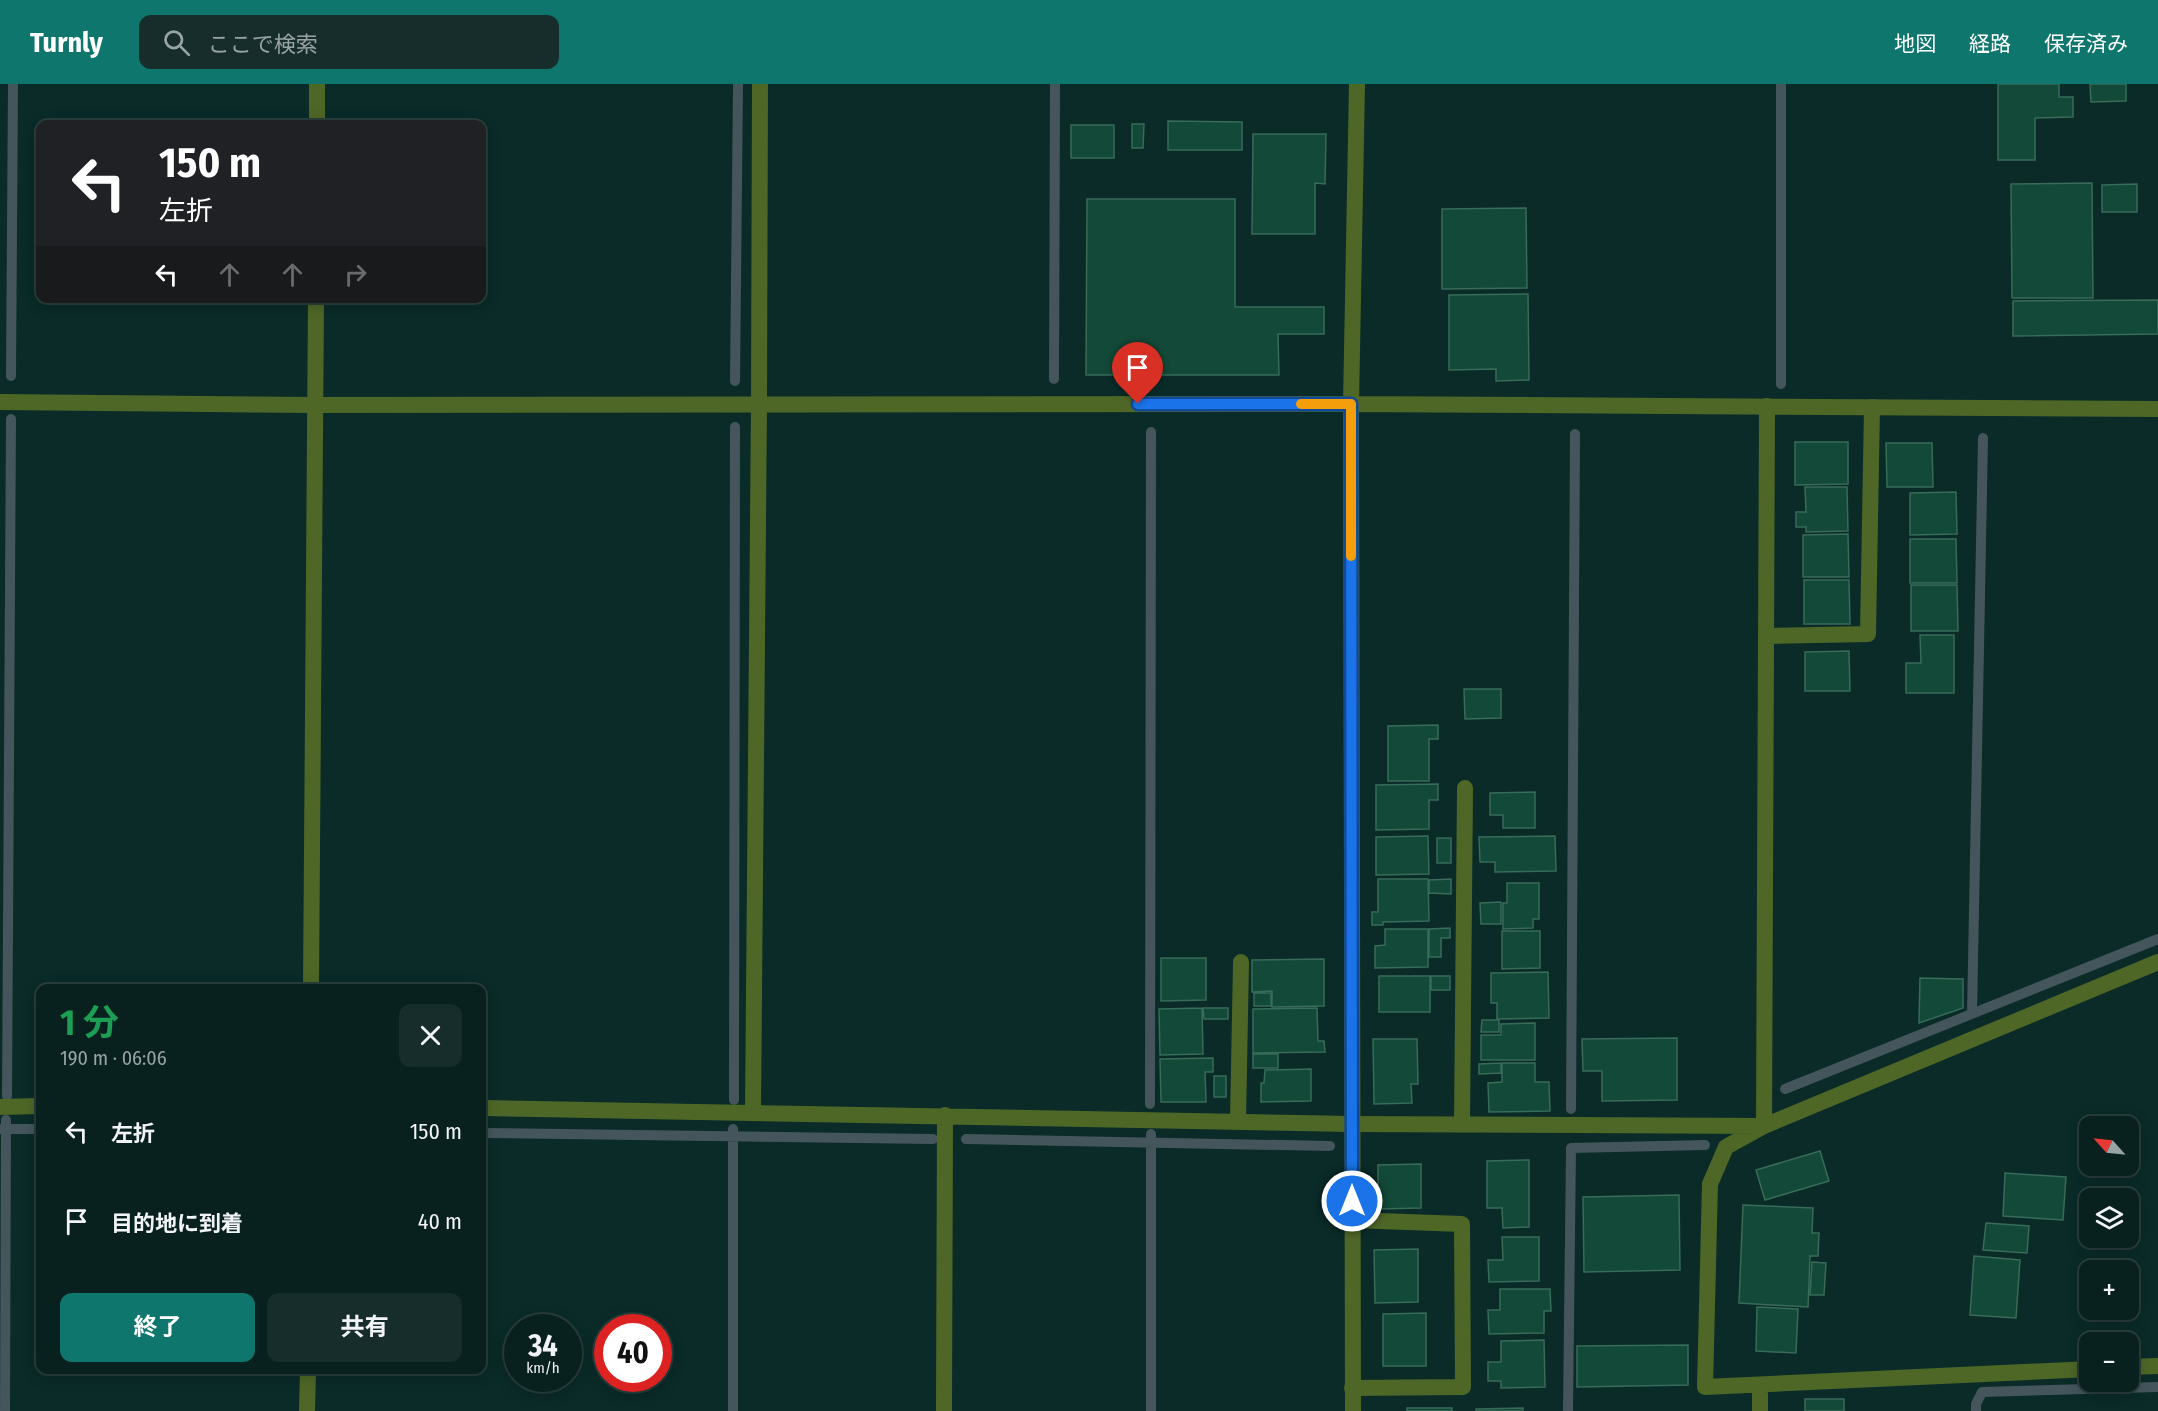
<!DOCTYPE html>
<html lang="ja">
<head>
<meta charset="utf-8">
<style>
  :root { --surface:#08201e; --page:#162d2b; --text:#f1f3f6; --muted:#98a3a4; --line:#293e3c; --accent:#0f766e }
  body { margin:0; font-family:"Fira Sans Condensed","Noto Sans JP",sans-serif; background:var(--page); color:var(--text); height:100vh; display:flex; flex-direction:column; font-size:22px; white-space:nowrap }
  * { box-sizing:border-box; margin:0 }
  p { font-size:20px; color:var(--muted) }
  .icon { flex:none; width:33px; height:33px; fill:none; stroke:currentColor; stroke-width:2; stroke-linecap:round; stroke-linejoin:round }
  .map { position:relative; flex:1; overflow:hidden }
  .details { position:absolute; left:36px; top:900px; width:450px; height:390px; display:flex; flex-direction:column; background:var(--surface); border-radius:12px; box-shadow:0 3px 15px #0003,0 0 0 2px var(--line) }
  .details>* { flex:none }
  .top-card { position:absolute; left:36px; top:36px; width:450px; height:183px; border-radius:12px; box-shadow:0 3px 15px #0003,0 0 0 2px var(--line); background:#202124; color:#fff; overflow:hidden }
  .needle { width:39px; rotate:297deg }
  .fabs { position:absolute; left:2079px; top:1032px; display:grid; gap:12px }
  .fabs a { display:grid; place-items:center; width:60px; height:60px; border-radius:12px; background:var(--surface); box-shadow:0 3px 15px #0003,0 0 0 2px var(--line); font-size:30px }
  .speed { position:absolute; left:504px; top:1230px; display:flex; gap:12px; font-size:30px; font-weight:700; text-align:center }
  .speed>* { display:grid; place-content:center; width:78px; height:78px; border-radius:50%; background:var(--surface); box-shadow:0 3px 15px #0003,0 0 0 2px var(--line); line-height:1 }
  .speed small { font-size:15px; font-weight:400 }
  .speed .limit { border:9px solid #d22; background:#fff; color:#111 }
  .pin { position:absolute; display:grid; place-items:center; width:51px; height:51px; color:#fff; margin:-62px -26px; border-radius:50% 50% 50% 0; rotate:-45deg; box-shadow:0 0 6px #0007 }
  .pin .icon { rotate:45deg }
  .me { position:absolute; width:66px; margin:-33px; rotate:0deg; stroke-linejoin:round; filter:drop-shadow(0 0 4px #0008) }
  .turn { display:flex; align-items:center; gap:21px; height:126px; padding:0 24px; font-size:27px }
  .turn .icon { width:78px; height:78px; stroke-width:2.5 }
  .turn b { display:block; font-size:42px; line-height:51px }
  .lanes { display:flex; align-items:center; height:57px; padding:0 24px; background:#0003; justify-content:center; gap:30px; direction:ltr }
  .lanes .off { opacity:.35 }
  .round { display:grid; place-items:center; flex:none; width:63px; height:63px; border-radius:12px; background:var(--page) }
  .headline { display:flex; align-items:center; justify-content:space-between; height:102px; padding:0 24px }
  h1 { font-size:36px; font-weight:700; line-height:45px; color:#1e9e55 }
  .action { display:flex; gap:12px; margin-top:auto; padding:12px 24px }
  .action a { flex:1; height:69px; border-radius:12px; background:var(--accent); color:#fff; font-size:24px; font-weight:700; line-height:69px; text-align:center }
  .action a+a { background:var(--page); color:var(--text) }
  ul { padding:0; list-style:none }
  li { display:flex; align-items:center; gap:18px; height:90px; padding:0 24px }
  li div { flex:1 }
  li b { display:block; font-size:22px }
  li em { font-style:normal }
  header { display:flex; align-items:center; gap:36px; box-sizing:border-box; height:84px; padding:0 30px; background:var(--accent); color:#fff }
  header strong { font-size:28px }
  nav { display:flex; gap:33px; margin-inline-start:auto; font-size:21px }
  .search { width:420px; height:54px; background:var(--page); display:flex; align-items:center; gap:15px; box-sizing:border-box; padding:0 21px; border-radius:12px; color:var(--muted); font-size:22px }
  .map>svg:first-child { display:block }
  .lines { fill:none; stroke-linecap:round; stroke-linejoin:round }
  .stream { stroke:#44555c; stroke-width:10 }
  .building { fill:#134938; stroke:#386b58; stroke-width:1.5 }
  .service { stroke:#4e6727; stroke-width:16 }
  .minor { stroke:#4e6727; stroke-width:16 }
  .tertiary { stroke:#4e6727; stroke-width:16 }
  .route-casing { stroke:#114b97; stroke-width:15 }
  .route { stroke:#1a73e8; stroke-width:10 }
  .slow { stroke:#f59e0b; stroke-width:10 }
</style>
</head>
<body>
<header>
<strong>Turnly</strong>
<div class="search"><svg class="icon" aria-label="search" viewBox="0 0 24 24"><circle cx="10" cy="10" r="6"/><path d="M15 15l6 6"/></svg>ここで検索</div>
<nav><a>地図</a><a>経路</a><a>保存済み</a></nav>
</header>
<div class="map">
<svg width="2158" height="1327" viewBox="0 0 2158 1327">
  <rect width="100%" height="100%" fill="#0a2b28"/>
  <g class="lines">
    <path class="stream" d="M11,292L13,0
      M1054,295L1055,0
      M735,297L738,0
      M1781,300V0
      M1972,930L1983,354
      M1785,1005L2158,855
      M7,1012L11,335
      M734,1016L735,343
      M1150,1020L1151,348
      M1571,1025L1575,350
      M0,1045H40
      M482,1049L933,1055
      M966,1055L1330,1062
      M5,1327L6,1036
      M733,1327V1045
      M1151,1327V1050
      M1568,1327L1571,1064L1705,1061
      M1976,1327V1320L1982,1308L2158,1303"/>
  </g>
  <path class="building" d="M1998,0H2059V13H2073V33L2035,34V76H1998Z
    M2090,0H2126V17L2091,18Z
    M1168,37L1242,38V66H1168Z
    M1132,40H1144L1143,64H1132Z
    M1071,41H1114V74H1071Z
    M1253,50H1326L1325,100L1315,99V150H1252Z
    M2092,99L2093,214H2012L2011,100Z
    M2137,100V128H2102V101Z
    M1087,115H1235V223H1324V250H1278L1279,291H1086Z
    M1526,124L1527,204L1442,205V125Z
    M1528,210L1529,296L1496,297V285L1449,286V211Z
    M2158,216V250L2013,252V217Z
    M1795,358H1848V400L1795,401Z
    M1886,359H1932L1933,403H1887Z
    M1805,403H1847L1848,447L1806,448V443H1796V428H1806Z
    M1956,408L1957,450L1910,451V409Z
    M1848,450L1849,493H1803V451Z
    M1910,455H1956L1957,499H1910Z
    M1804,496H1849L1850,540H1804Z
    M1911,501H1957L1958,547H1911Z
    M1920,551H1954V609H1906V579H1921Z
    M1849,567L1850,607H1805V568Z
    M1464,605H1501V634L1465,635Z
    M1438,641V655H1429V697H1388V642Z
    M1438,700V716H1429V745L1376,746V701Z
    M1535,708V744H1503V731H1490V709Z
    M1428,752L1429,790L1376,791V753Z
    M1555,752L1556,787L1495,788V778H1480L1479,753Z
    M1437,754H1451V779H1437Z
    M1378,795H1428L1429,837L1383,838V841H1372V828H1378Z
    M1451,795V810L1429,809V796Z
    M1507,799H1539V835H1533V844L1503,845V819H1507Z
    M1501,818V840H1481L1480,819Z
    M1450,844V854H1441V873H1429V845Z
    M1385,845H1428V883L1375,884V862L1385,861Z
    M1502,847H1540V884L1502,885Z
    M1161,874H1206V916L1161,917Z
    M1324,875V922L1272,923V907L1252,908V876Z
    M1548,888L1549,934L1497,935V919H1491V889Z
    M1379,892H1430V928H1379Z
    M1431,892H1450V906H1431Z
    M1920,894L1963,895V924L1919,939Z
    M1254,909H1271V922H1254Z
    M1202,924L1203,970L1160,971L1159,925Z
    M1203,924H1228V935H1204Z
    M1317,924L1318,957H1324L1325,968L1253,969V925Z
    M1482,936H1499V948H1481Z
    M1535,939V976H1481V951H1501V940Z
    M1677,954V1016L1602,1017V987H1583L1582,955Z
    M1373,955H1417L1418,1000H1411L1412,1019L1374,1020Z
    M1253,970H1278V984H1253Z
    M1213,974V988H1205L1206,1018H1161L1160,975Z
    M1501,979V989L1479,990V980Z
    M1502,979H1535V998H1549L1550,1027L1489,1028L1488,999L1502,998Z
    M1311,985V1017L1261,1018V999H1264L1265,986Z
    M1214,992H1226V1013H1214Z
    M1820,1067L1829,1097L1765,1116L1756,1086Z
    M1529,1076V1143L1503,1144L1502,1124H1487V1077Z
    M1421,1080V1124L1378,1125V1081Z
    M2005,1089L2066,1093L2063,1136L2003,1132Z
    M1679,1111L1680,1186L1584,1188L1583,1113Z
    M1743,1121L1813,1124L1812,1149H1819L1818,1172H1810L1808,1223L1739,1219Z
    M1986,1139L2029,1142L2027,1169L1983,1166Z
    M1502,1153H1539V1197L1489,1198L1488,1176H1503Z
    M1418,1165V1218L1375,1219L1374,1166Z
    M1974,1172L2020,1176L2016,1234L1970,1231Z
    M1812,1178L1826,1179L1824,1211H1810Z
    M1500,1205H1550L1551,1227H1544V1249L1489,1250L1488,1226H1500Z
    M1757,1223L1798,1225L1796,1269L1756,1267Z
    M1426,1229V1282H1383V1230Z
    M1544,1256L1545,1303L1501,1304V1297H1488V1278H1501V1257Z
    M1688,1261V1301L1577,1303V1262Z
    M1805,1315H1844V1327H1805Z
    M1407,1324H1452V1327H1407Z
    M1523,1324V1327H1476V1325Z"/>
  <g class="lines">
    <path class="service" d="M1238,1037L1241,878
      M1462,1040L1465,704"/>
    <path class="minor" d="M317,40V0
      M1767,322L1764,1042L1726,1063L1710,1100L1705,1303L2090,1285
      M1766,552L1868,550L1872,323
      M311,904L316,214
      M0,1023L40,1022
      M482,1024L1351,1040L1764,1042L2158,878
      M753,1028L759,320L760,0
      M1352,1136L1462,1140L1463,1303L1352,1304
      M2128,1283L2158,1282
      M1760,1301V1327
      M307,1327L308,1286
      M944,1327L945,1031"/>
    <path class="tertiary" d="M0,318L315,321L1351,320L2158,325
      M1353,1327L1351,320L1357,0"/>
  </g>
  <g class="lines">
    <g class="route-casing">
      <path id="route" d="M1138,320H1351L1352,1117"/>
    </g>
    <use href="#route" class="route"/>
    <path class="slow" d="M1301,320H1351V472"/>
  </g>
</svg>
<div class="fabs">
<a><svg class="needle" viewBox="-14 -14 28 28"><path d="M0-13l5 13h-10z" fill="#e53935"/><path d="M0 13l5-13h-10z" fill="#98a3a4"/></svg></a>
<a><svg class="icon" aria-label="layers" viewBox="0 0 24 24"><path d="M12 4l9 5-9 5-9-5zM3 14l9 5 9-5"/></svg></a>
<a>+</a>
<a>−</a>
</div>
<div class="speed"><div>34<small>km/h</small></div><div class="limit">40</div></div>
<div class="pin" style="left:1138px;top:320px;background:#d93025"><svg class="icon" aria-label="arrive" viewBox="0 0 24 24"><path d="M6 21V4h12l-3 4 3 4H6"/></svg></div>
<svg class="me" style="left:1352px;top:1117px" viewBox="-20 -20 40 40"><circle r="17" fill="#1a73e8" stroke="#fff" stroke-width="3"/><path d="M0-11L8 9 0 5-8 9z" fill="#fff"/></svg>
<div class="top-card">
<div class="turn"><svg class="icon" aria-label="left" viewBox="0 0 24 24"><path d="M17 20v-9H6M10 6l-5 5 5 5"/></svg><div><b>150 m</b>左折</div></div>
<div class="lanes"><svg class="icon" aria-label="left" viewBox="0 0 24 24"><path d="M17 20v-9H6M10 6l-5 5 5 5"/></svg><svg class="icon off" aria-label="ahead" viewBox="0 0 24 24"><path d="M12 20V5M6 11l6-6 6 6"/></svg><svg class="icon off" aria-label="ahead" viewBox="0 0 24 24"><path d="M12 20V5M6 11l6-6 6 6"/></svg><svg class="icon off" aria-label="right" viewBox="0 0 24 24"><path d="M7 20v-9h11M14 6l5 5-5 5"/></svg></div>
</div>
<section class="details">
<div class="headline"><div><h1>1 分</h1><p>190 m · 06:06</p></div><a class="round"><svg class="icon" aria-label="close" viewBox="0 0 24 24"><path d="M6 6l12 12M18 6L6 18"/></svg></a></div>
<ul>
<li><svg class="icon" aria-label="left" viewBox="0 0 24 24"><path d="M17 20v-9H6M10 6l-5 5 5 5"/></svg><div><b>左折</b></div><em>150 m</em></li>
<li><svg class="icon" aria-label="arrive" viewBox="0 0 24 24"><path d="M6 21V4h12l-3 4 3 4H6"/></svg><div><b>目的地に到着</b></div><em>40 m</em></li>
</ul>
<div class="action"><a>終了</a><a>共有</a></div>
</section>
</div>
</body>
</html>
